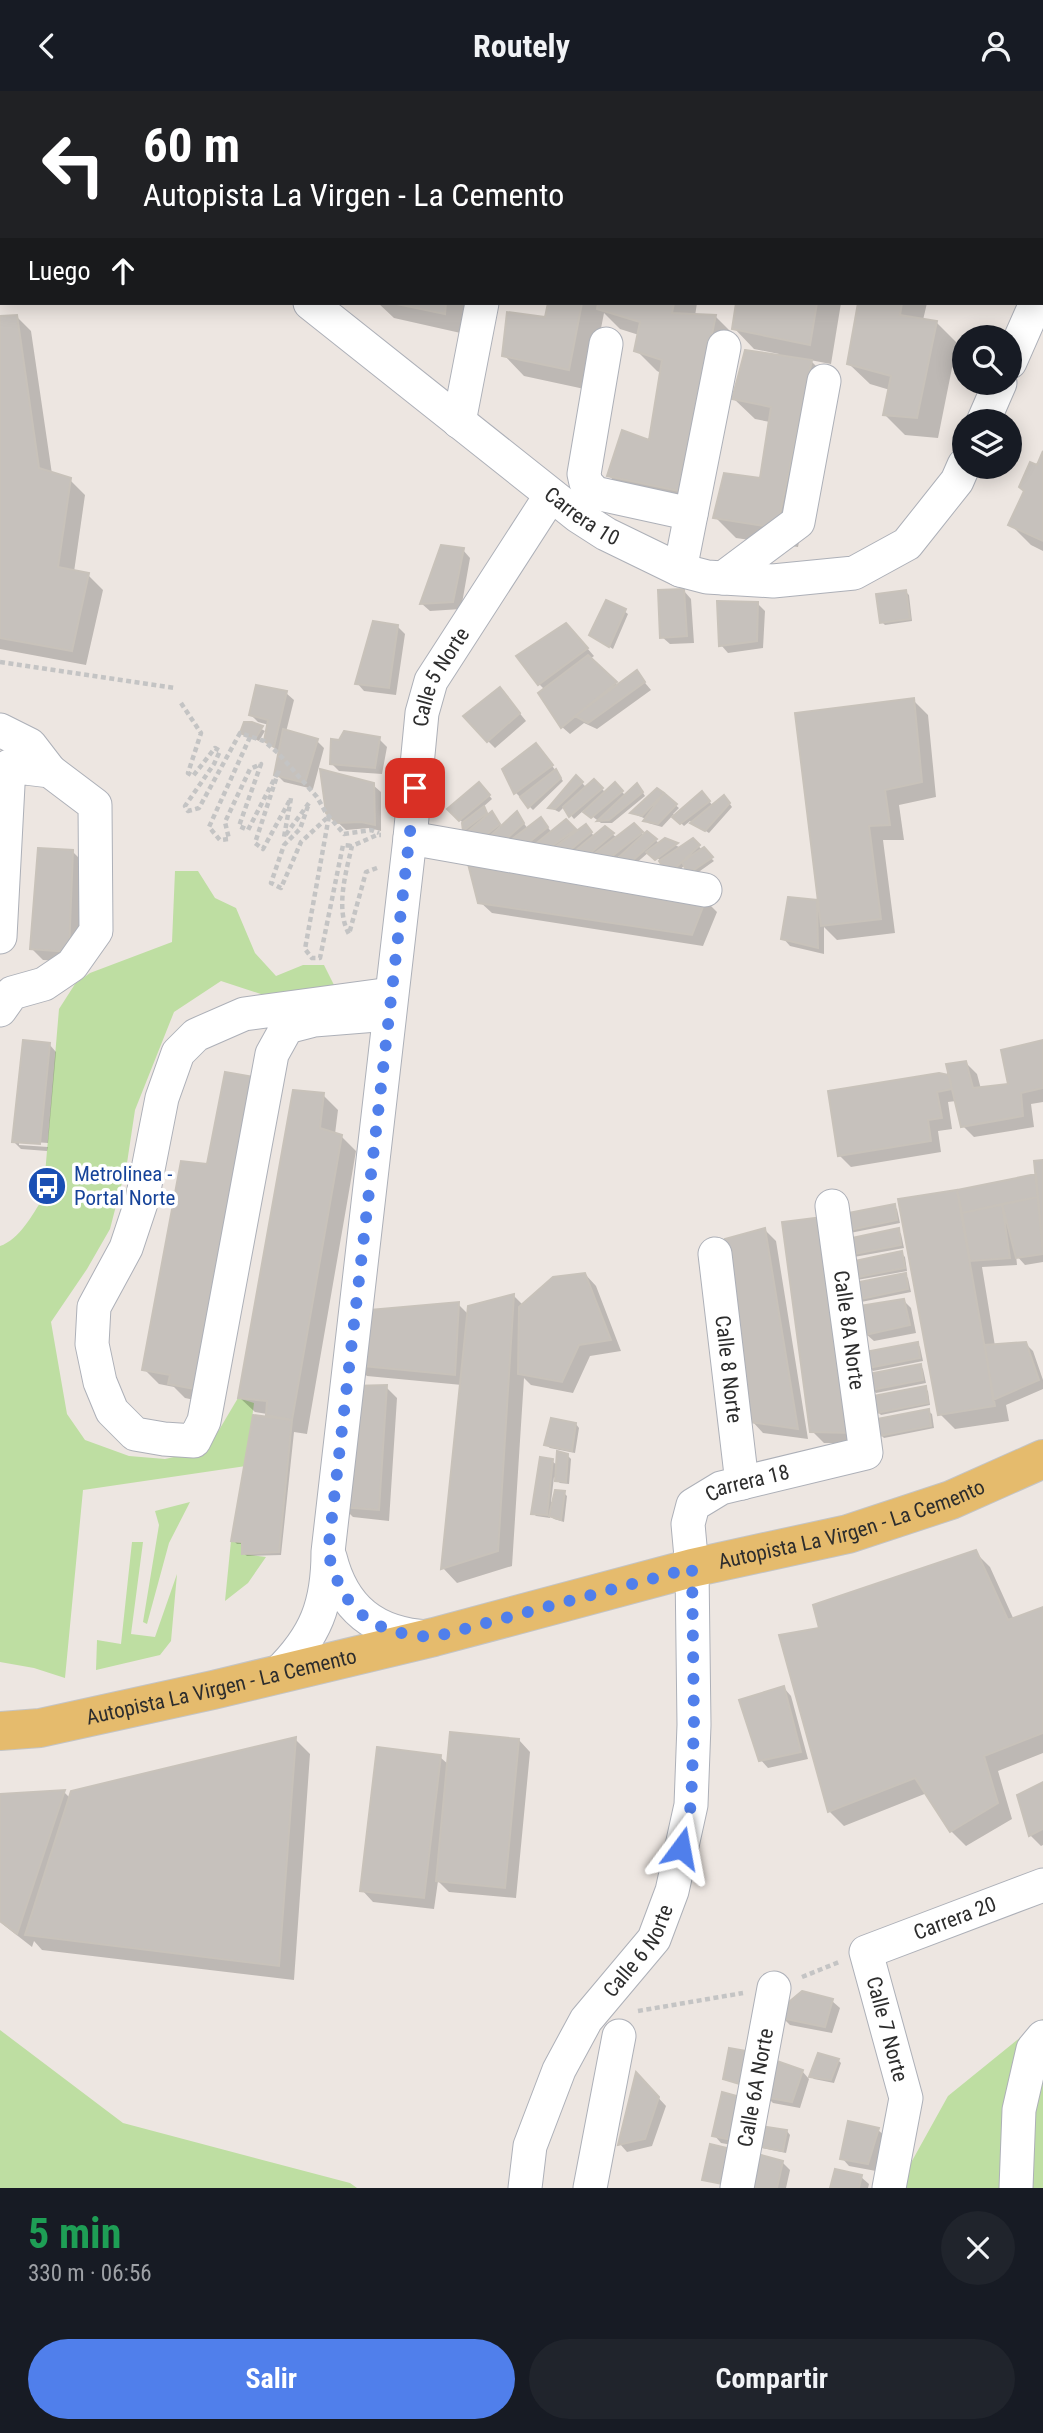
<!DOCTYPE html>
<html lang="es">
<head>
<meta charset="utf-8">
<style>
  :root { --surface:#171b24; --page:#20242c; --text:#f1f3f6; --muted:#9ea1a6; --accent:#507feb }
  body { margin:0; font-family:"Roboto Condensed",sans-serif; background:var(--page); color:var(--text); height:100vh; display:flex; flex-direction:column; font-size:26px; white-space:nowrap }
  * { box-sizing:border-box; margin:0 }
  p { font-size:23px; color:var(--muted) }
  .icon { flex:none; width:38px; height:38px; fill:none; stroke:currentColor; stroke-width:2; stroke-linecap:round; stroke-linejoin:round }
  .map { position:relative; height:2097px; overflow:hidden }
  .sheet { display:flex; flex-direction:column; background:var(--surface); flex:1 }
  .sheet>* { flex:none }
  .guide { position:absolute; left:0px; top:0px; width:1043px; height:214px; box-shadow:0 4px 18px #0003; background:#202124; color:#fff; overflow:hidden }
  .fabs { position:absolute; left:952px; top:234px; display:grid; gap:14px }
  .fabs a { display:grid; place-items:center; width:70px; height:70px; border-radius:50%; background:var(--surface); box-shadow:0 4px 18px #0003; font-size:35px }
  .pin { position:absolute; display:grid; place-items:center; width:60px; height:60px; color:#fff; margin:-30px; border-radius:14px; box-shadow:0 4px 10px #0006 }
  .me { position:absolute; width:77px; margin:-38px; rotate:13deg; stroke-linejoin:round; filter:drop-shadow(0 0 5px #0008) }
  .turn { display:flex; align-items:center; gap:24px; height:147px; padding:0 28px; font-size:32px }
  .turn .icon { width:91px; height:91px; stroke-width:2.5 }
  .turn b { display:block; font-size:49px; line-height:60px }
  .then { display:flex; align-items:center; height:66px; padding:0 28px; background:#0003; gap:14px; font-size:26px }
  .round { display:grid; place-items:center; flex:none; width:74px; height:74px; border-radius:37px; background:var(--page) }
  .overview { display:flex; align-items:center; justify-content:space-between; height:119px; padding:0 28px }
  h1 { font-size:42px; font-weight:700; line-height:52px; color:#1e9e55 }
  .button { display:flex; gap:14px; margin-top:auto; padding:14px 28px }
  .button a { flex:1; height:80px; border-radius:42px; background:var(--accent); color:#fff; font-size:28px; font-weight:700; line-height:80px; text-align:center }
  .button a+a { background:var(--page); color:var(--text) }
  header { display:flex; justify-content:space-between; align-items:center; height:91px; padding:0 28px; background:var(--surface); font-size:32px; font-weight:700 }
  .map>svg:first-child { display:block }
  .green { fill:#bedea2 }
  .shadow { fill:#0003 }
  .building { fill:#c6c1bc; stroke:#c8c2ba; stroke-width:2 }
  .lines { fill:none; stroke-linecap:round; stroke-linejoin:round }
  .minor-casing { stroke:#adb0b8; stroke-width:35 }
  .major-casing { stroke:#c4c4c4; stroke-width:40 }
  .path { stroke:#c4c4c4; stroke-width:4.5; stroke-dasharray:5 3.5; stroke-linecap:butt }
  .minor { stroke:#fff; stroke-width:33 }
  .major { stroke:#e5bb6d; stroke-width:38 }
  .route { stroke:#507feb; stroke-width:12; stroke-dasharray:0 21.6 }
  .labels { text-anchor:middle; stroke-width:7; stroke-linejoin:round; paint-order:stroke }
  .street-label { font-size:21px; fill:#2d2d2d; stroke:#fff }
  .transit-label { font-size:21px; fill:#164399; stroke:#fff; text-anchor:start }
</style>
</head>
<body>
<header><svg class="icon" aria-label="back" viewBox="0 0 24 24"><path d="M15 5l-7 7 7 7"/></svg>Routely<svg class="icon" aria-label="person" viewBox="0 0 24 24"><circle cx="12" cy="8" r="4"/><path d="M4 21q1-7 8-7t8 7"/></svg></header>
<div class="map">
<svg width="1043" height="2097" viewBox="0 0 1043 2097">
  <rect width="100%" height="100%" fill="#ede6e1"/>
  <path class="green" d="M0,0H245L2,2V11Z
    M175,780H198L215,807L236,817L255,862L276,885L303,874H324L342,910L276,908L221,890L174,921L135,1019L127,1072L110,1138L87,1178L51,1231L67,1323L85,1349L129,1365L165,1368L201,1360L219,1339L238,1307L254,1312L246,1375L83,1399L65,1587L34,1577L0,1571V1155C19,1149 33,1123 43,1107L59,918L75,893L90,882L172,851Z
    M190,1411L169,1452L147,1533L143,1531L159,1434L155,1420Z
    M231,1450L242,1451V1463L266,1466L248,1492L225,1510Z
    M132,1451H143L131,1543L155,1546L177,1483L171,1550L160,1564L96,1579L97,1549L121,1553Z
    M1043,1928V2097H897L948,2005Z
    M0,1939L123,2032L350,2092L357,2097H0Z"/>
  <path class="shadow" d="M514,0H583L514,2Z
    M636,0H730L636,2Z
    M759,0H808L759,2Z
    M828,0H936L828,2Z
    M941,0H1039V2Z
    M378,212H470L465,243L394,227Z
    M549,212H697L695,225L716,226L736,246L700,419L630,405L609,385L650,352L661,282L657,280L636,259L639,244L620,238L604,222L589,299L524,285L504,264L546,228Z
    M738,212H841L831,273L810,269L832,291L798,456L736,447L715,426L762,389L770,331L755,328L734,308L779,263L754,258L734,237Z
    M860,212H927L923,229L936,231L957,252L938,347L905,344L885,324L890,299L870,293L849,273Z
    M16,225L31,240L52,383L70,389L85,404L74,481L88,484L103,499L86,574L0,558V226Z
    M1043,364V460L1031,454L1010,433Z
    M463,459L470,467L461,518L430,520L422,513Z
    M684,500L691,508L694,552L670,553L662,546Z
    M906,501L909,504L912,530L885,534L882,531Z
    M757,512L765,520L763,557L728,562L721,554Z
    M624,520L628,523L613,558L591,544Z
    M397,535L405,543L396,604L364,600L357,592Z
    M573,541L594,565L590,568L618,595L636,581L651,599L597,638L584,632L570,643L562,636L545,599L539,593Z
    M500,598L526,630L495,657L488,650Z
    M286,602L294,609L286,641L317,650L324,657L313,698L284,691L276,683L280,661L266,650L269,634L258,631L251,624Z
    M913,609L928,624L936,706L899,714L904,749H883L895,842L837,849L824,836V863L790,855L783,847L816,811L820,814Z
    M252,633L265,640L259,650L242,642Z
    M379,648L387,656L382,683L339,680L332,673Z
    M543,662L563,690L533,719L516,702L505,679Z
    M576,686L587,697L594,690L606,702L615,694L626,705L640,697L645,705L612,732H601L584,719L574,728L564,716L559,721L551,717Z
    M373,694L381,701V740L369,737L346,739L327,721Z
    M482,696L492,708L483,716L489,725L495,726L502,737L517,723L528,738L544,731L552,742L566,731L577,742L585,735L595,746L605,737L617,747L634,735L644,745L647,742L660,753L665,749L681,757L692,749L714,770L693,785L685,774L672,786L661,770L649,761L627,780L619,765L606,775L584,773L468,743L465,740L463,732L449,718Z
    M657,699L679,717L673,723L675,725L705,705L713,715L727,709L732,716L709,742L690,730L684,735L673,724L662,736L648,732L646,728L632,722Z
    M72,760L84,772L80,871L43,869L32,858Z
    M706,810L717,821L703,855L492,822L480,811Z
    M1043,951V1011L1031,1013L1034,1036L974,1046L963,1035L956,1010L948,1011L952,1038L938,1040L941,1061L851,1076L839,1064L952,987L965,971L977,983L981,998L1010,995Z
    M49,953L56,961L48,1052L19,1050V1054L48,1056L47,1060L21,1058L14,1051Z
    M323,1004L338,1019L335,1043L341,1045L356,1060L307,1343L294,1341L281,1464L247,1465L243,1462V1453H237L233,1449L272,1328L267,1323L255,1321L240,1307Z
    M1043,1071V1171L1025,1174L1016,1164L1017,1174L982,1176L995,1255L1026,1253L1033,1260L1043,1289V1298L1006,1314L1009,1330L955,1338L940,1323L957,1100L1035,1085Z
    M209,1075L214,1313L185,1307L174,1296L159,1293L144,1278Z
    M894,1115L897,1118L900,1132L850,1142L847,1139Z
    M822,1128L864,1352H824L812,1340Z
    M765,1139L776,1150L808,1348L763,1342L752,1330Z
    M898,1139L901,1143L904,1157L854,1166L851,1163Z
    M901,1162L905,1166L907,1180L857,1189L854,1186Z
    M585,1183L596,1195L621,1260L590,1265L573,1302L531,1294L524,1287L512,1475L457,1492L443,1477L462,1294L367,1285L355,1274L458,1213L469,1224L514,1205L523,1214Z
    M905,1184L908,1187L911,1201L861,1211L858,1208Z
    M903,1209L911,1217L916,1242L874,1250L866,1243Z
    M917,1252L920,1256L923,1270L873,1280L870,1277Z
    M920,1274L923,1278L926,1292L876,1302L873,1299Z
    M386,1296L397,1307L389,1430L353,1426L342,1415Z
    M925,1297L928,1300L930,1314L881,1324L878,1321Z
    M928,1320L932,1323L934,1337L884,1347L881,1344Z
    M576,1333L579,1337L575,1362L550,1357L546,1354Z
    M567,1364L571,1368L569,1393L560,1392L554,1386L551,1411H554L564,1402L567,1405L564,1431L554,1428L550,1424V1427L536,1425L533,1422L552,1370L558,1375Z
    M975,1461L990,1476L1014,1529L1043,1518V1662L998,1680L1012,1728L966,1755L951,1740L927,1702L844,1735L829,1720L821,1539Z
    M784,1597L791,1605L808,1668L768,1677L761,1669Z
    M295,1648L310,1663L294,1889L42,1859L34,1850L32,1856L0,1831V1704L64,1701L71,1708Z
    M519,1649L530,1661L516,1807L449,1801L438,1790L434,1818L373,1811L362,1799L440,1666L449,1674Z
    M1043,1693V1754L1041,1755L1030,1744Z
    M832,1910L840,1917L832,1942L790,1934L783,1927Z
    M838,1969L841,1972L834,1992L814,1988L811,1985Z
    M802,1980L809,1988L800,2017L773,2012L766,2005Z
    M637,1984L666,2015L652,2055L627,2061L620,2053Z
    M723,2003L744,2056L721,2052L714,2044Z
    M878,2039L886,2046L876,2080L849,2075L842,2067Z
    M787,2040L790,2044L786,2062L762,2057L759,2054Z
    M782,2071L790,2079L786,2097H747Z
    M861,2086L869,2093L868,2097H832Z"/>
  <path class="building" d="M512,0H558L512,2Z
    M634,0H706L634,2Z
    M827,0H879L826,2Z
    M967,0H1015L967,2Z
    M392,212H446L445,223Z
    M548,212H582L569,279L502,265L507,221L545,226Z
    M598,212H674L672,222L716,224L679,400L607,385L622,339L649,349L662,269L634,260L640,231L597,218Z
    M736,212H817L810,254L732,238Z
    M858,212H902L900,224L937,230L917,327L883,324L891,285L847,273Z
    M17,224L39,377L71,387L58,476L89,482L72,560L0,547V225Z
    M745,259L812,269L777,437L713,427L724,382L760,387L771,316L732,308Z
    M1043,360V450L1008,434L1024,400L1019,396L1030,371L1037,374Z
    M441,454L464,457L453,511L420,513Z
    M684,498L687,545L660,547L658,499Z
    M906,499L910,528L880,532L876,503Z
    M606,509L626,518L609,556L589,544Z
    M717,510L758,511L757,550L719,555Z
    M373,530L398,534L389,597L355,593Z
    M566,532L588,557L538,594L516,565Z
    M588,564L617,591L561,637L538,602Z
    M637,579L645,591L588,632L575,625Z
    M256,594L287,600L274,656L264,650L268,629L249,624Z
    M500,596L520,622L487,651L463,625Z
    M914,607L922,691L885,699L890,734L869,735L881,828L821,835L795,622Z
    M244,631H252L263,635L255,648L240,642Z
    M283,638L318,648L305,692L274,684Z
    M344,640L380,646L375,677L330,673L331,648L339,649Z
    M536,652L553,674L514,703L502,678Z
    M320,678L374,692L375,734L361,731L337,732L326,722Z
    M556,678L561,687L528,717L520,706Z
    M576,684L583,691L555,718L548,717Z
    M594,688L603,697L569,726L563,716Z
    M479,691L490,704L459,730L447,718Z
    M615,691L623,700L591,727L583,721Z
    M637,692L643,701L609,729L597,730Z
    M657,697L664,702L642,725L630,722Z
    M702,700L710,710L680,733L672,726Z
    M664,702L677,713L658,733L643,730Z
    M724,704L730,712L705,740L690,732Z
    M484,715L487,722L463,740L462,732Z
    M492,720L500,733L473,754L465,743Z
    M517,720L524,732L496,757L486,749Z
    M541,726L548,736L517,761L507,752Z
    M566,728L576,738L539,764L528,759Z
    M634,732L643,741L602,773L594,763Z
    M586,733L592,741L558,769L551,759Z
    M605,735L614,742L580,771L575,760Z
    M647,740L657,748L623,778L618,767Z
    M665,747L678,752L655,769L646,761Z
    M693,747L700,754L668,784L659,770Z
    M704,756L713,766L688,783L682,771Z
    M38,757L73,759L69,861L30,858Z
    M466,765L706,808L692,844L478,812Z
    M788,806L817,809L818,857L781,848Z
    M23,949L50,952L40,1053L12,1051Z
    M1043,949V997L1021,1002L1023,1025L961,1036L946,973L966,970L973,997L1008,993L1001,959Z
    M225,981L254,986L200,1299L168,1293L170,1284L142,1279L181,1070L207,1073Z
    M939,982L949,984L952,998L937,1001L942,1027L928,1029L931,1050L838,1065L828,1000Z
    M293,999L324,1002L320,1037L342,1044L292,1329L266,1324L267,1310L238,1307Z
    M1043,1069V1160L1034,1070Z
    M1036,1083L1038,1106L962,1122L957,1099Z
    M957,1099L995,1315L938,1324L898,1108Z
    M1038,1106L1043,1163L1016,1167L1002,1113Z
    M895,1113L897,1129L845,1140L843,1123Z
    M1002,1113L1010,1167L970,1170L962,1122Z
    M822,1126L853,1342L810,1341L782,1131Z
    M765,1137L798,1338L750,1331L725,1148Z
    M899,1137L901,1154L849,1164L847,1148Z
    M902,1160L905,1177L853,1187L850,1171Z
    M585,1182L611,1249L579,1254L562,1291L518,1283L519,1216L553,1186Z
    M906,1182L908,1198L856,1209L854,1192Z
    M514,1203L498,1460L441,1478L468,1215Z
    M904,1208L910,1234L865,1244L859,1215Z
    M459,1211L455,1284L353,1274L370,1219Z
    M918,1251L920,1267L868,1277L865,1261Z
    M1026,1251L1039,1289L993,1309L985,1254Z
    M921,1273L923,1289L871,1299L868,1283Z
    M387,1294L379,1419L340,1416L352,1295Z
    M926,1295L928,1312L876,1322L873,1305Z
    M929,1318L931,1335L879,1345L877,1328Z
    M253,1324L292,1329L279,1461L242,1463V1451L231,1450Z
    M551,1327L576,1332L572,1360L544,1354Z
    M557,1360L568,1363L566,1391L555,1390Z
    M540,1366L553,1368L547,1424L531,1423Z
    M555,1399L565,1400L561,1429L549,1425Z
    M976,1459L1008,1529L1043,1516V1642L984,1665L998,1712L950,1741L915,1687L828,1721L779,1544L819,1537L813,1514Z
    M784,1595L801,1661L759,1670L739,1609Z
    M450,1641L519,1648L505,1797L436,1790Z
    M296,1646L279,1875L25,1844L71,1700Z
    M377,1656L441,1664L424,1807L360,1800Z
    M1043,1691V1738L1029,1745L1017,1704Z
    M65,1699L17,1843L0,1830V1703Z
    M802,1900L833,1908L825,1936L781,1927L784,1915Z
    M729,1957L752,1961L743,1994L723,1988Z
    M818,1962L839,1968L831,1989L809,1986Z
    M774,1969L803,1979L792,2011L764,2006Z
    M636,1981L659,2006L645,2048L618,2054Z
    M722,2001L744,2007L737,2050L712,2045Z
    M848,2030L879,2037L868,2073L840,2068Z
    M760,2035L787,2039L783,2060L757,2055Z
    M710,2053L731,2058L723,2093L702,2089Z
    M754,2062L783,2070L777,2097H746Z
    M835,2078L862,2084L859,2097H830Z"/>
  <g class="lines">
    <g class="minor-casing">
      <g id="minor">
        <path d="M268,2L270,0"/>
        <path d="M333,2L335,0"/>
        <path d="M797,2V0"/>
        <path d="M0,33H2"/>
        <path d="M0,70L2,71"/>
        <path id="s1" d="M310,212L578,425L606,443L680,479L707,486L773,490L854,482L907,453L957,390L964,374"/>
        <path d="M606,253L584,383L586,392L595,402L691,423"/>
        <path d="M1010,271L1036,212"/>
        <path d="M459,331L482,212"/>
        <path d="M983,331L1000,292"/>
        <path d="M680,479L724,256"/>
        <path d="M723,487L798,431L824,290"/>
        <path d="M0,639L30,654L50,680"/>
        <path d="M410,747L705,799"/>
        <path d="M0,846L9,675L50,680L95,714L96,840L72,874L44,893L12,902L0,919"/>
        <path d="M389,923L314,929L287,936L272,963L204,1330L194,1350L164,1348L135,1343L112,1320L100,1291L92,1253L94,1216L126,1157L142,1109L162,1007L178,962L196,944L244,923L391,903"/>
        <path id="s2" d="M715,1163L742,1392"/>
        <path d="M330,1466C343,1518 375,1543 428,1546"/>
        <path id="s3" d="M278,1582C316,1545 328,1513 328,1461L410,747L422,622L431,590L551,404"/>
        <path id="s4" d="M525,2097L530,2055L559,1979L586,1929L654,1848L672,1800L691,1714L694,1634L692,1477L688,1433L693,1414L721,1397L866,1362L832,1115"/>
        <path d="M590,2097L619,1945"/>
        <path id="s5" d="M737,2097L774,1897"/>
        <path id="s6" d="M889,2097L906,2007L866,1861L1043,1794"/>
        <path d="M1016,2097L1019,2019L1033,1958L1043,1946"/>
      </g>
    </g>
    <g class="major-casing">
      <g id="major">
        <path id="s7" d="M0,1640L40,1637L213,1599L434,1546L692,1477L848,1443L951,1409L1043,1368"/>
      </g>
    </g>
    <path class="path" d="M0,571L175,597
      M181,612L201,642L188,682L193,685L215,657L220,660L214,673L185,715L188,720L199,717L240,642L264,650L278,662L317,706L326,722L344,743L371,739L379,742
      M250,646L209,736L220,749L229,748L225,731L250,678L261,673L239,735L248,739L279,679L255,752L263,758L291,707L284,746L309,712L300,738L284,754L271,792L281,797L301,751L329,725L305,858L312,867H320L343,754L352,755
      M377,777L366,781L349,843C335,818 346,781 352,755L377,744H381
      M802,1886L839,1871
      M638,1920L743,1902"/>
    <use href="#minor" class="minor"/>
    <use href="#major" class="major"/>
  </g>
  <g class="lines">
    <path class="route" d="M415,697L328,1461C343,1521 372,1543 434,1546L692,1477L694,1634L691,1714L681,1757"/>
  </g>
  <defs>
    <g id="bus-disc" transform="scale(2.0125)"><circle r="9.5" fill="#1a4fb4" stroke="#fff"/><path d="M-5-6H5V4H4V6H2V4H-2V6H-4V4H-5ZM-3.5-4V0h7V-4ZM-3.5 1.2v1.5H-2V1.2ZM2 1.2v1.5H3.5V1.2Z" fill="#fff"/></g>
  </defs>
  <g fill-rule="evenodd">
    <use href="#bus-disc" x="47" y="1095"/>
  </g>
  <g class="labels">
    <g class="street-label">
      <text dy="7" stroke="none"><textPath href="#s1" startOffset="346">Carrera 10</textPath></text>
      <text dy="7" stroke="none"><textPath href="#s3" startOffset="1020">Calle 5 Norte</textPath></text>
      <text transform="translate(849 1239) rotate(82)" y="7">Calle 8A Norte</text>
      <text dy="7" stroke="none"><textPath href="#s2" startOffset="116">Calle 8 Norte</textPath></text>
      <text dy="7" stroke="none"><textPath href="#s4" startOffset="786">Carrera 18</textPath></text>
      <text dy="7" stroke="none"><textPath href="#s7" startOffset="877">Autopista La Virgen - La Cemento</textPath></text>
      <text dy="7" stroke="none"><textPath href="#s7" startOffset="226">Autopista La Virgen - La Cemento</textPath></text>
      <text dy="7" stroke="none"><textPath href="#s6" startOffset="338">Carrera 20</textPath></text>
      <text dy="7" stroke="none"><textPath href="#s4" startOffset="268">Calle 6 Norte</textPath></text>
      <text transform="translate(887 1938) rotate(75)" y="7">Calle 7 Norte</text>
      <text dy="7" stroke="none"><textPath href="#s5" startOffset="102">Calle 6A Norte</textPath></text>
    </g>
    <g class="transit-label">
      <text x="74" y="1090">Metrolinea -<tspan x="74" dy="24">Portal Norte</tspan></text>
    </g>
  </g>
</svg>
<div class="fabs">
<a><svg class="icon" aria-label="search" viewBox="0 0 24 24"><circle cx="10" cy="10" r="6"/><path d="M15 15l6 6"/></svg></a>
<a><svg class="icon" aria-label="layers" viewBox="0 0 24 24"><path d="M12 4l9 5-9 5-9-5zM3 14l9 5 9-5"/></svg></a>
</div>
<div class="pin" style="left:415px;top:697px;background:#d93025"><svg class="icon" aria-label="arrive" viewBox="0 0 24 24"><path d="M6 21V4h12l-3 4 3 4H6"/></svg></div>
<svg class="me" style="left:681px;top:1757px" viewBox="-20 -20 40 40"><path d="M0-17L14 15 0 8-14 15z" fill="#507feb" stroke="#fff" stroke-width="4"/></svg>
<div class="guide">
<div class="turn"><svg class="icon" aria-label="left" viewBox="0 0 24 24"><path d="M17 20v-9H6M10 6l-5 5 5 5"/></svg><div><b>60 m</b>Autopista La Virgen - La Cemento</div></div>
<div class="then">Luego<svg class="icon" aria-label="ahead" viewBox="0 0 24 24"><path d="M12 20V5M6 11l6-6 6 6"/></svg></div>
</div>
</div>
<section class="sheet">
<div class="overview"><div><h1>5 min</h1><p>330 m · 06:56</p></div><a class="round"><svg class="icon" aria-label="close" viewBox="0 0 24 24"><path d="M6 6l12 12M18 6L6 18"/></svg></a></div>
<div class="button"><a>Salir</a><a>Compartir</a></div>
</section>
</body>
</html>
